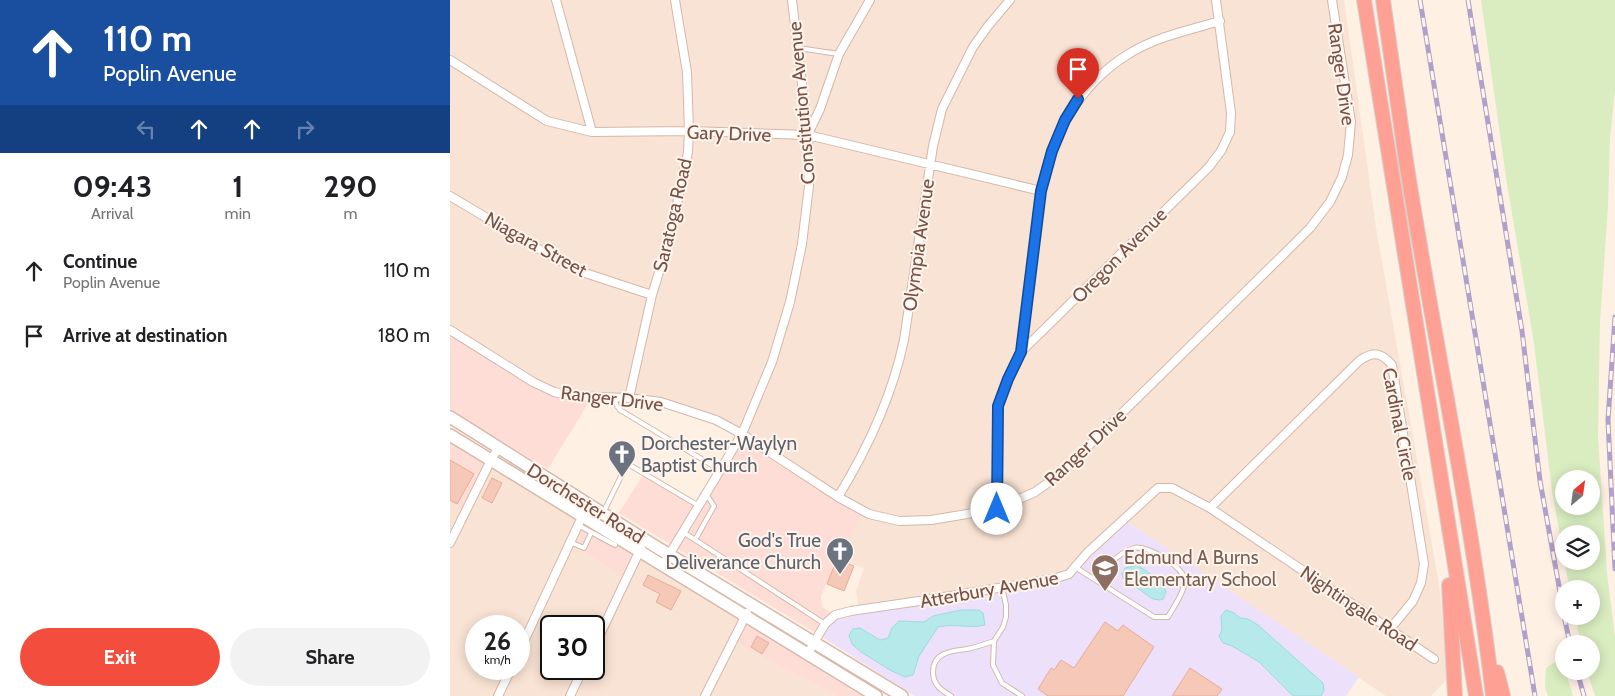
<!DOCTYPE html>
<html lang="en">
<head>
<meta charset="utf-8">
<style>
  :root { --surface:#fff; --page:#f2f2f2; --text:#202124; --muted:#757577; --accent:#f34d3d }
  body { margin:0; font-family:Cabin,sans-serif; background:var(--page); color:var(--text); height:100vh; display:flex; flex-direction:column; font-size:19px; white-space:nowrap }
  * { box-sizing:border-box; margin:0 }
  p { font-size:16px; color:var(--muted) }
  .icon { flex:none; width:28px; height:28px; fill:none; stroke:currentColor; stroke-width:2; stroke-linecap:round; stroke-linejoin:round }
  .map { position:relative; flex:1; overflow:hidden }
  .drawer { display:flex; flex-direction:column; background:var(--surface); width:450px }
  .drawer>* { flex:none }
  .guide { background:#1a4fa0; color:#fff; overflow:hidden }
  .needle { width:32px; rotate:29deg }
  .tools { position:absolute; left:1105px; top:470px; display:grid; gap:10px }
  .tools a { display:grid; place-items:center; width:45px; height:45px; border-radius:50%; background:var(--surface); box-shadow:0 2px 12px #0003; font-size:25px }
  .speed { position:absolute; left:15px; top:615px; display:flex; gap:10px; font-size:25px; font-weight:700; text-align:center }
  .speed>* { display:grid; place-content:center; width:65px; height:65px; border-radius:50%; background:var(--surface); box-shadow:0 2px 12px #0003; line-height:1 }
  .speed small { font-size:12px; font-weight:400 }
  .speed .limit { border:2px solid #111; border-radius:8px; background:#fff; color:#111 }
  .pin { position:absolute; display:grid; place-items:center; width:42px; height:42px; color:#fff; margin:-51px -21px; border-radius:50% 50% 50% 0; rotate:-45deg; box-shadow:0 0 5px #0007 }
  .pin .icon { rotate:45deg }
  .me { position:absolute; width:55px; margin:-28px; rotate:0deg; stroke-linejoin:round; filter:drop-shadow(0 0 4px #0008) }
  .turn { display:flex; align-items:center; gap:18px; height:105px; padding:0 20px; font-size:22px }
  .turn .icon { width:65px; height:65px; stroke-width:2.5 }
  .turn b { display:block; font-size:35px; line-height:42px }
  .lanes { display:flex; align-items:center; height:48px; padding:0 20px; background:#0003; justify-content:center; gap:25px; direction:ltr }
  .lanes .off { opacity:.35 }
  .eta { display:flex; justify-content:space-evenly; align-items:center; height:85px; text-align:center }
  .eta b { font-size:30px; font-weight:800; line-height:35px }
  .button { display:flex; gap:10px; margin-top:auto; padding:10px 20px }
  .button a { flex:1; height:58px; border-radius:30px; background:var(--accent); color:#fff; font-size:20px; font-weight:800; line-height:58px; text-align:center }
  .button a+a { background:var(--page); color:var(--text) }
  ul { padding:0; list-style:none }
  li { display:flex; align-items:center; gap:15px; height:65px; padding:0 20px }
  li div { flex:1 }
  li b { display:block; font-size:19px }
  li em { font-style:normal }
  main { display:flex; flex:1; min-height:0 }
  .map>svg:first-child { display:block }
  .residential { fill:#f9e3d4; fill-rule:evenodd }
  .commercial { fill:#ffddd7 }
  .education { fill:#ede0fb }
  .green { fill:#d9edc0; fill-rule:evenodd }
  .water { fill:#b6e9ea; stroke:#9bdbdd }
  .building { fill:#f6c8b8; stroke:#eaab97 }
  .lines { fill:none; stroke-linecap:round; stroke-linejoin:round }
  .service-casing { stroke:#d3b8ab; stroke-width:6 }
  .minor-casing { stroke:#d3b8ab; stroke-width:10 }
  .secondary-casing { stroke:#d9b8aa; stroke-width:14 }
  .motorway-casing { stroke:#d9cecb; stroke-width:16 }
  .service { stroke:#fff; stroke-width:4 }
  .minor { stroke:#fff; stroke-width:8 }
  .secondary { stroke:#fff; stroke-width:11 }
  .motorway { stroke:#fea194; stroke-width:14 }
  .rail-casing { stroke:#b1a0c9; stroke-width:5 }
  .rail { stroke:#fff5ec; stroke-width:3; stroke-dasharray:9; stroke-linecap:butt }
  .route-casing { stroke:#114b97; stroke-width:12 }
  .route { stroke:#1a73e8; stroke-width:9 }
  .labels { text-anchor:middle; stroke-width:4; stroke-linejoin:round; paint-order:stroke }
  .street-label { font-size:19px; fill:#795146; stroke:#fff5ec }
  .worship-label { font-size:19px; fill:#5b616d; stroke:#fff5ec; text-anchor:start }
  .education-label { font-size:19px; fill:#785e54; stroke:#fff5ec; text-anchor:start }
</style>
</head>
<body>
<main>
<section class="drawer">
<div class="guide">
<div class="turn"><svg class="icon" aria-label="ahead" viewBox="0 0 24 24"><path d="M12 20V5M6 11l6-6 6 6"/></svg><div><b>110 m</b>Poplin Avenue</div></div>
<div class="lanes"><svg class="icon off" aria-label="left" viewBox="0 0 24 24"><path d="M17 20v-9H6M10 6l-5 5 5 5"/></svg><svg class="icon" aria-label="ahead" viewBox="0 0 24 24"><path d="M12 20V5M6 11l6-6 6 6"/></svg><svg class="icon" aria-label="ahead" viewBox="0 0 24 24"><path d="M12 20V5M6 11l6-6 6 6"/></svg><svg class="icon off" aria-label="right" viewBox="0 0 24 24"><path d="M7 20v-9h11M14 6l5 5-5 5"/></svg></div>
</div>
<div class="eta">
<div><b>09:43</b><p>Arrival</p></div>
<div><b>1</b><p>min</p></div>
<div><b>290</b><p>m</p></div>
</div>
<ul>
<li><svg class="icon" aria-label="ahead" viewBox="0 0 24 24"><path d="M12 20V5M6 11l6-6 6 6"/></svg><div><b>Continue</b><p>Poplin Avenue</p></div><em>110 m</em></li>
<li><svg class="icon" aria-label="arrive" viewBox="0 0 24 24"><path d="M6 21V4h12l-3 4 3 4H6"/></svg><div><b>Arrive at destination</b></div><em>180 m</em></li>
</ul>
<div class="button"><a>Exit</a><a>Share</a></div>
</section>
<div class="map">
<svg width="1165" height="696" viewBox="0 0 1165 696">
  <rect width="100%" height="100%" fill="#fef0e3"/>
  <path class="residential" d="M0,0H894L926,228L989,584L998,678L981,696H936L673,519L619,574L409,610L406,591L414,568L387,559L413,511L292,434L211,402L104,392L0,330Z
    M38,465L130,521L120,541L187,556L293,621L283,642L388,696H0V503L15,512ZM26,626H69V669H26ZM101,626H144V669H101Z"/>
  <path class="commercial" d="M0,330L104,392L142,397L98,469L0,410Z
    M292,434L414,511L388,558L371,596L372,607L385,615L369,635L169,513L193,475L247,508Z
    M0,442L38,465L15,512L0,503Z
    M130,521L187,556L176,579L120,542Z
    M293,621L412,696H388L283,642Z"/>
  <path class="education" d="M673,519L909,677L896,696H465L369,635L385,615L435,610L619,574Z"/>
  <path class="green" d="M1031,0H1165V89L1160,139L1158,206L1150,322L1148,436L1157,573L1165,637V696H1145L1137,671H1141V644H1131L1125,616H1141V589H1120L1114,561H1141V534H1114V558L1102,491L1084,343L1057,184ZM1114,479H1141V506H1114Z
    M1107,661L1114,667L1123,696H1098L1095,687L1096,668Z"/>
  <path class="water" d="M687,565L711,581L716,592L713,599L710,600L703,599L673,578L672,574L675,568Z
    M511,610H529L533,613L535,625C519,629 504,623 488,627L469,656L463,675L455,677L440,670L411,652L402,644L399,635L403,629L410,628L430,640L438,638L442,628L449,621L474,622L483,616Z
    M776,610L784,613L790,618L798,619L808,625L873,683L874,690L871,696H843L809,662L782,646L773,643L769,636L772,630L771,616Z"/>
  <path class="building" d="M0,460L24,474L7,504L0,500Z
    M42,478L52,483L42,503L32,498Z
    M387,559L404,566L394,591L377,584Z
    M198,575L231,591L221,610L206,602L210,594L193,585Z
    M655,622L668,631L673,625L704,647L673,696H598L588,689L601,668L604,670L611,660L624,668Z
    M307,636L319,643L312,654L301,647Z
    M740,668L772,689L767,696H722Z"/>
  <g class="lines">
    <g class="service-casing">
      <path id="service" d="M348,48L389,54
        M163,397L167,406L170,410L270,470
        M178,464L249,506
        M154,511L182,454
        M128,525L165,545
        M233,532L375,624
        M245,540L264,506L256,494
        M120,542L134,548L141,533
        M625,567L704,617H718C724,606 733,595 735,582C737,568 696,544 684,548C668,553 656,568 644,579
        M552,587L556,605V617L553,627L544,641L543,665L552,683L572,696
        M501,696C491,690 483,685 483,672C483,652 502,651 517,649C527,647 535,644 544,641"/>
    </g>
    <g class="minor-casing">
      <path id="minor" d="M106,0L142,132
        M0,60L97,121L142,132L239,131L358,135L591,191
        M358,134L370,109L389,54L420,0
        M0,196L94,252L129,271L202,295
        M0,330L83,382L104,392L121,396L179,398L211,402L266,420L292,434L388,497L419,514L449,521L481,520L547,509L585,492L609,475L840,248L860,228L880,202L892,177L898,155L901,122L882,0
        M571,352C575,318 580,283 584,249C586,230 587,211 591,192C600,137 629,85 677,55C705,37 739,30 770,21
        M179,398L202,295L221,233L238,152L239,131L237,72L225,0
        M388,497C418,448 442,397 454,340L483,146L492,109L523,47L538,26L560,0
        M760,508L909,361C923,351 931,352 942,365L974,564L971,583L963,601L940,629
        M547,509L548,406L558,379L571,352L759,167L771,151L780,132L781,113L766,0
        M0,543L41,460L49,447
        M213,565L292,434L322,362L340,302L352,244L359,186L358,135L342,0
        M144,647L191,548
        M69,652L138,504
        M358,653L375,624L385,615L401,611L476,600L603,579L619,574L637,553L708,488H722L760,508L984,659
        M48,696L61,669
        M120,696L133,669
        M255,696L297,613"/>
    </g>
    <g class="secondary-casing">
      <path id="secondary" d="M0,417L195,540L452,696
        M0,435L426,696"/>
    </g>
    <g class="motorway-casing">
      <path id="motorway" d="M914,0L1026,696
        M933,0C941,54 948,108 956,161C984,340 1022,516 1043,696
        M999,585L1005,696
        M1047,672L1053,696"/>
    </g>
    <use href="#service" class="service"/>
    <use href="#minor" class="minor"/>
    <use href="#secondary" class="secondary"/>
    <use href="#motorway" class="motorway"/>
    <g class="rail-casing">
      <path id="rail" d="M970,0L1085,696
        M1018,0L1072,331L1090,481L1114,614
        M1165,317L1158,420L1165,569
        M1114,616L1120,644
        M1127,671L1134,696"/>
    </g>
    <use href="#rail" class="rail"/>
  </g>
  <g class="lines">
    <g class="route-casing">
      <path id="route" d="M547,509L548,406L558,379L571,352L591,191L602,151L615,120L628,99"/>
    </g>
    <use href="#route" class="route"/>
  </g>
  <defs>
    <g id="church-pin" transform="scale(1.4375)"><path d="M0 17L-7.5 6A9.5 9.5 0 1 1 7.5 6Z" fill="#6b7280" stroke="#fff5ec"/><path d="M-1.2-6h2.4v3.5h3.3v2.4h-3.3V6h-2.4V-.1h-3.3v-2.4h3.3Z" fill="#fff"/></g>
    <g id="school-pin" transform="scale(1.4375)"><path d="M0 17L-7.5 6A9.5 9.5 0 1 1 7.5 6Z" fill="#8d6e63" stroke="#fff5ec"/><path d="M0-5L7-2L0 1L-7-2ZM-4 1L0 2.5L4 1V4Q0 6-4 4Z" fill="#fff"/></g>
  </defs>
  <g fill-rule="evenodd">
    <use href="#church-pin" x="172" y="454"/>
    <use href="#church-pin" x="390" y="551"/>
    <use href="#school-pin" x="655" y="568"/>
  </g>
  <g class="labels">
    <g class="street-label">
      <text transform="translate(892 74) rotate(82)" y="7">Ranger Drive</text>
      <text transform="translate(351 103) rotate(-95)" y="7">Constitution Avenue</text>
      <text transform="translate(279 133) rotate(2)" y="7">Gary Drive</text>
      <text transform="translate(222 215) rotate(-77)" y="7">Saratoga Road</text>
      <text transform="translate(86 244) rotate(29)" y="7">Niagara Street</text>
      <text transform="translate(468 245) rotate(-82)" y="7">Olympia Avenue</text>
      <text transform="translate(669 255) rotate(-45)" y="7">Oregon Avenue</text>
      <text transform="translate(162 398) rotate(7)" y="7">Ranger Drive</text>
      <text transform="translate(950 424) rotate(79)" y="7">Cardinal Circle</text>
      <text transform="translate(635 447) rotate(-43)" y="7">Ranger Drive</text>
      <text transform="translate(136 503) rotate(32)" y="7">Dorchester Road</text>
      <text transform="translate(539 589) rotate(-10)" y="7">Atterbury Avenue</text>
      <text transform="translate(909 608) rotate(34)" y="7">Nightingale Road</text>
    </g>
    <g class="worship-label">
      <text x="191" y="450">Dorchester-Waylyn<tspan x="191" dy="22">Baptist Church</tspan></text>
      <text x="371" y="547" text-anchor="end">God's True<tspan x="371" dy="22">Deliverance Church</tspan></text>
    </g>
    <g class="education-label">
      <text x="674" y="564">Edmund A Burns<tspan x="674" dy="22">Elementary School</tspan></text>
    </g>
  </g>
</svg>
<div class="tools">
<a><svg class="needle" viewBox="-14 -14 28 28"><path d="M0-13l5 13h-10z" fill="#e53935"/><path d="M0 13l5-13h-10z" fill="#757577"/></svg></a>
<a><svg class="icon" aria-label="layers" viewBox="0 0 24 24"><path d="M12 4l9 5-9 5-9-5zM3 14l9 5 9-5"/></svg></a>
<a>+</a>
<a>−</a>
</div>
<div class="speed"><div>26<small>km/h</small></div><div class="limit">30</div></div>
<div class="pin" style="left:628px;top:99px;background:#d93025"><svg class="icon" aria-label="arrive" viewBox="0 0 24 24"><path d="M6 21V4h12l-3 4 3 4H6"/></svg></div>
<svg class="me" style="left:547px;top:509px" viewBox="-20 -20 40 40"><circle r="19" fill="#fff"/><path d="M0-13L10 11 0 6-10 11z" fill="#1a73e8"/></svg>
</div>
</main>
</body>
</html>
